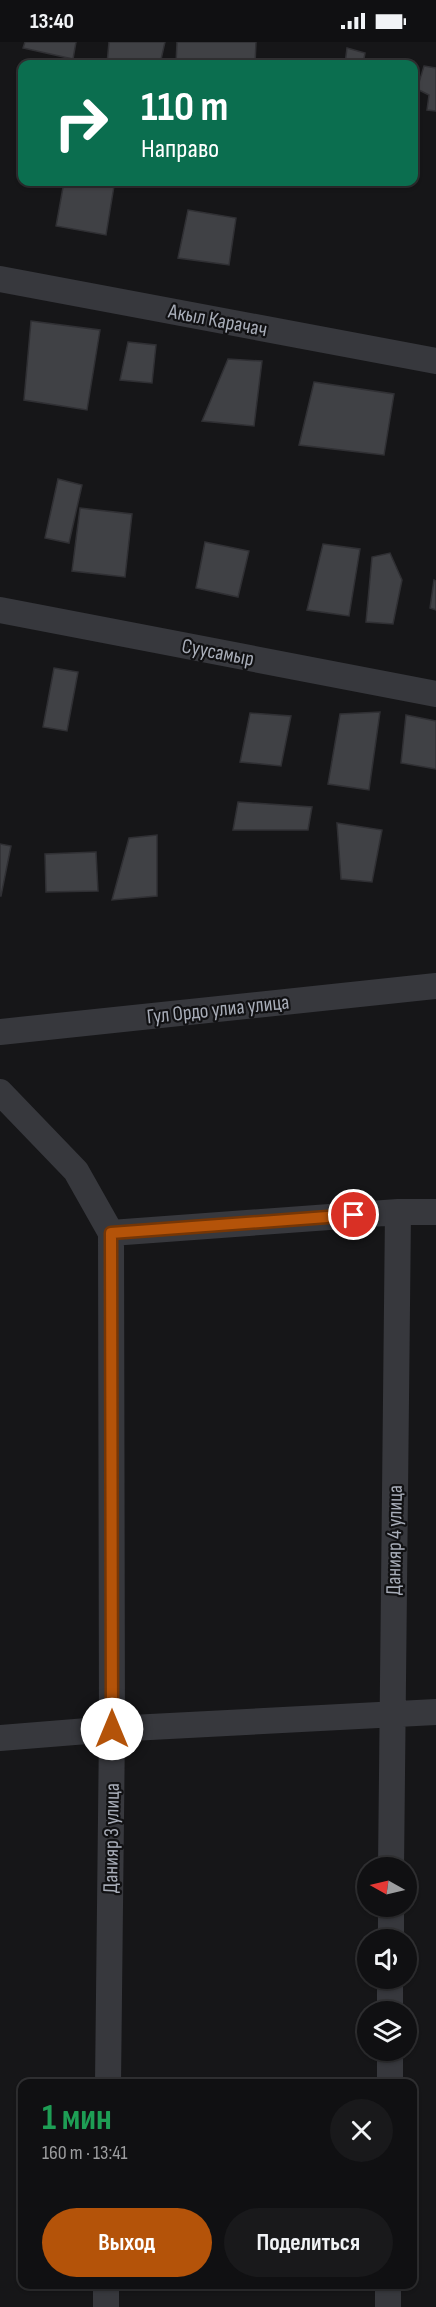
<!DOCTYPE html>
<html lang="ru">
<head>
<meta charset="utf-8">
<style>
  :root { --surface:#101012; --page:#19191b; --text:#f1f3f6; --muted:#9c9d9f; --line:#303032; --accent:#b45309 }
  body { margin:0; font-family:"Sofia Sans Condensed",sans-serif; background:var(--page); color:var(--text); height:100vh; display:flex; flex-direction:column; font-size:22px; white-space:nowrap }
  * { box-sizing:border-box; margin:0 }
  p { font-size:20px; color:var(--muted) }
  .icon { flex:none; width:33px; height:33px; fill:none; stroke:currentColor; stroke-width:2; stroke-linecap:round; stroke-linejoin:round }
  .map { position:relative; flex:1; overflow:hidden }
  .sheet { position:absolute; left:18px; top:2037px; width:399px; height:210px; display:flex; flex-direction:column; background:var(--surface); border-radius:12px; box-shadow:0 2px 4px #0004,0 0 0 2px var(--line) }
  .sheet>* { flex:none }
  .hud { position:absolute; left:18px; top:18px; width:400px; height:126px; border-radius:12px; box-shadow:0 2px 4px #0004,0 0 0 2px var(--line); background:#0b6e4f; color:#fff; overflow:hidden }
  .needle { width:39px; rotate:278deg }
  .fabs { position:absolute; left:357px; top:1815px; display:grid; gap:12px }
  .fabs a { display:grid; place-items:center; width:60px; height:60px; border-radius:50%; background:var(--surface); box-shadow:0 2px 4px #0004,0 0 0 2px var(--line); font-size:30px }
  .pin { position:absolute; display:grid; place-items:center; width:51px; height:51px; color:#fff; margin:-26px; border:3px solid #fff; border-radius:50%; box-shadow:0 2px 6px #0007 }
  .me { position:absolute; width:66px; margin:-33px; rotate:0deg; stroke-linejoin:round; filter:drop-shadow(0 0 4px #0008) }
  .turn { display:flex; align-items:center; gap:21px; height:126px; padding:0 24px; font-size:27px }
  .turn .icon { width:78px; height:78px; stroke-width:2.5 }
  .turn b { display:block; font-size:42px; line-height:51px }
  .round { display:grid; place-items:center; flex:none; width:63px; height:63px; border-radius:32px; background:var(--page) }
  .summary { display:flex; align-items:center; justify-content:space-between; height:102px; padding:0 24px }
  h1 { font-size:36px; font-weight:700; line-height:45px; color:#1e9e55 }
  .primary-button { display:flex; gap:12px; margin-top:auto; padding:12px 24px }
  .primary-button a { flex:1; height:69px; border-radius:36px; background:var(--accent); color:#fff; font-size:24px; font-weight:700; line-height:69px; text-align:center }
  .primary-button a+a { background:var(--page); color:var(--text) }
  .status { display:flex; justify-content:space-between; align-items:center; height:42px; padding:0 30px; background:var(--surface); direction:ltr }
  .status svg { height:16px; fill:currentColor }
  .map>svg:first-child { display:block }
  .building { fill:#404145; stroke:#303034; stroke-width:1.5 }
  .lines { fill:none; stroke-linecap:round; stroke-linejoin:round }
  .street { stroke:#37383d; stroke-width:26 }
  .route-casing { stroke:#753606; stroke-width:15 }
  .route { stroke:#b45309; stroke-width:10 }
  .labels { text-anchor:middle; stroke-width:4.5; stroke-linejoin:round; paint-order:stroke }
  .street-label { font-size:21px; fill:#a8adb8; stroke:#111113 }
</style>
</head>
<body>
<div class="status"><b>13:40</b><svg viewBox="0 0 49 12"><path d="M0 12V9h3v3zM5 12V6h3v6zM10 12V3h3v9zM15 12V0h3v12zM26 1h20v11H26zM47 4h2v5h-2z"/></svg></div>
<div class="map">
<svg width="436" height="2265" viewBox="0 0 436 2265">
  <rect width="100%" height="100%" fill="#161618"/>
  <path class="building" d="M25,0H76L73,17L23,6Z
    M109,0H165L160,22L128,19V22H107Z
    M177,0H256L255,22H176Z
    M347,6L365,11L363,22H345Z
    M424,24L436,26V69L427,68L429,53L417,47Z
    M64,140H86L114,144L106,193L56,184Z
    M188,168L236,176L229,223L178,216Z
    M31,279L100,288L87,368L24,358Z
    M128,300L156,303L152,341L120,338Z
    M228,317L262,319L254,384L202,379Z
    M314,340L394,352L384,413L299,403Z
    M58,437L82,443L69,501L45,496Z
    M80,466L132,472L125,535L72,529Z
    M205,500L249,509L238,555L196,546Z
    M323,502L360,507L349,574L307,568Z
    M390,511L402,538L393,582L366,580L372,515Z
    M434,538L436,539V568L430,566Z
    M54,626L78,630L67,689L43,685Z
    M380,670L369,748L328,742L340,672Z
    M250,671L291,674L281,724L240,720Z
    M406,673L436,679V727L401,721Z
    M238,760L312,765L308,788H233Z
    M337,781L382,788L372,840L341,837Z
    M157,793V854L112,858L129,796Z
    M0,802L11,804L1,854H0Z
    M96,810L98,849L46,850L45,812Z"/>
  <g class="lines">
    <path class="street" d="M0,237L436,319
      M0,568L436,652
      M0,990L436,944
      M0,1050L76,1129L111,1191L112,1687L108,2042
      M111,1191L398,1170H436
      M0,1696L112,1687L436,1670
      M391,1826L398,1170
      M391,1898V1864
      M390,1970V1936
      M390,2042V2008
      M106,2265V2242
      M388,2265V2242"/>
  </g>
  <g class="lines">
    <g class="route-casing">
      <path id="route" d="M112,1687L111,1191L354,1173"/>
    </g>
    <use href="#route" class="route"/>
  </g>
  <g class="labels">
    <g class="street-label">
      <text transform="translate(218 278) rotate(11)" y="7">Акыл Карачач</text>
      <text transform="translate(218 610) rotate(11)" y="7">Суусамыр</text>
      <text transform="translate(218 967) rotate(-6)" y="7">Гул Ордо улиа улица</text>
      <text transform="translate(394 1498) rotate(-89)" y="7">Данияр 4 улица</text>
      <text transform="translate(111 1796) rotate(-89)" y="7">Данияр 3 улица</text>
    </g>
  </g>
</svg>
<div class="fabs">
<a><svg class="needle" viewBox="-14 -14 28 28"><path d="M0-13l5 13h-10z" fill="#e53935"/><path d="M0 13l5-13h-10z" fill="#9c9d9f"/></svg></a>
<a><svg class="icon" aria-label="sound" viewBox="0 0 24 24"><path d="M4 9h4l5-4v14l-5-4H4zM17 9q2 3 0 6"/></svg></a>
<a><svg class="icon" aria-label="layers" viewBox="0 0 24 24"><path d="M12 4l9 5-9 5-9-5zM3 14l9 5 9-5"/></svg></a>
</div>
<div class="pin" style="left:354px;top:1173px;background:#d93025"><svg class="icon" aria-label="arrive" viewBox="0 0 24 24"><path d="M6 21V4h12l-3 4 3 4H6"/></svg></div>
<svg class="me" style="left:112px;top:1687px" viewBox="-20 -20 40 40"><circle r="19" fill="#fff"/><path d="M0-13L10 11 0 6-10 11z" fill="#b45309"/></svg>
<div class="hud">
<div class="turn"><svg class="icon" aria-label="right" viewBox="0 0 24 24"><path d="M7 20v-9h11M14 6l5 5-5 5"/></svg><div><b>110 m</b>Направо</div></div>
</div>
<section class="sheet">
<div class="summary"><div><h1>1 мин</h1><p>160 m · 13:41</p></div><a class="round"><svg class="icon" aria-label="close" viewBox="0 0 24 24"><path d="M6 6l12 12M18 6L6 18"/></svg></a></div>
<div class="primary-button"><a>Выход</a><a>Поделиться</a></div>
</section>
</div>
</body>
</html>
